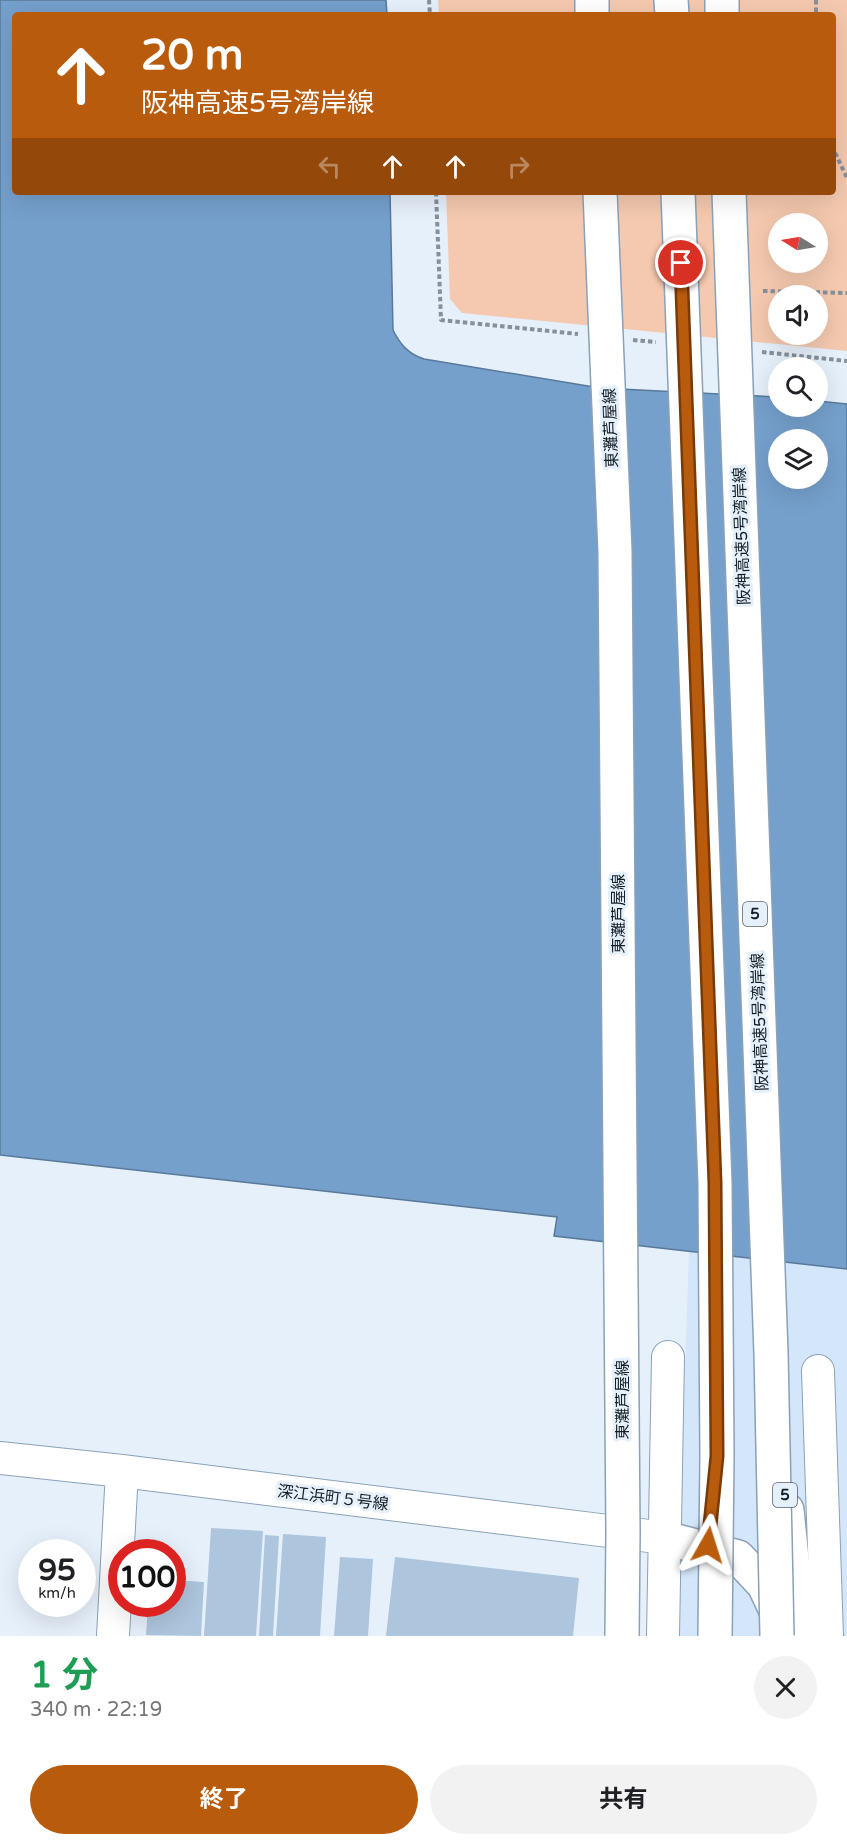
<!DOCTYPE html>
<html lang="ja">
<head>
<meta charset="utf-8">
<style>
  :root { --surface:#fff; --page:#f2f2f2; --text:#202124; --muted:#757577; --accent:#b95b0d }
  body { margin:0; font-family:"Varela Round","Noto Sans JP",sans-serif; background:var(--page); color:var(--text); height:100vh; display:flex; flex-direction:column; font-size:22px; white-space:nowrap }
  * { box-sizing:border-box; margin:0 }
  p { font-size:20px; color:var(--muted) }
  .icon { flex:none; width:33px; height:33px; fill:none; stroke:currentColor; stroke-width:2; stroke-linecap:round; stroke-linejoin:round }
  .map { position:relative; height:1636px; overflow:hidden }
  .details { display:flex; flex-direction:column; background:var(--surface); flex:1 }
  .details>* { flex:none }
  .guide { position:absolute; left:12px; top:12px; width:824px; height:183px; border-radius:6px; box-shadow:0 6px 24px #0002; background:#b95b0d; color:#fff; overflow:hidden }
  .needle { width:39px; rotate:281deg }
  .buttons { position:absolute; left:768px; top:213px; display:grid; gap:12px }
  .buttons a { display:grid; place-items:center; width:60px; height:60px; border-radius:50%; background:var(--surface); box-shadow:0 6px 24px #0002; font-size:30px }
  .speed { position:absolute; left:18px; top:1539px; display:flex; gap:12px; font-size:30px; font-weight:700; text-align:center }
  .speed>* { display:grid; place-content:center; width:78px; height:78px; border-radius:50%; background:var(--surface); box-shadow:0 6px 24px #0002; line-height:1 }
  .speed small { font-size:15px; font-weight:400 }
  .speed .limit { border:9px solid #d22; background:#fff; color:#111 }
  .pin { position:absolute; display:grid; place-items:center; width:51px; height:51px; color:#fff; margin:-26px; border:3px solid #fff; border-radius:50%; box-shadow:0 2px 6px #0007 }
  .me { position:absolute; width:66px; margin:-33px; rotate:6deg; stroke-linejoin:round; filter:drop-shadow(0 0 4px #0008) }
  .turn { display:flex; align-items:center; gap:21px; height:126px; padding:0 30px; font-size:27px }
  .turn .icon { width:78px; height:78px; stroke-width:2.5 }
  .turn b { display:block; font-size:42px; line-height:51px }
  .lanes { display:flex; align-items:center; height:57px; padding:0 30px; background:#0003; justify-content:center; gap:30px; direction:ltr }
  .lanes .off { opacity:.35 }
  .round { display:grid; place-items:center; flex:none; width:63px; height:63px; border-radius:32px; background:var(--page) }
  .head { display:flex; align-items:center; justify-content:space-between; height:102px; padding:0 30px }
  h1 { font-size:36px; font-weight:700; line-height:45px; color:#1e9e55 }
  .button { display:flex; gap:12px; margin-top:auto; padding:12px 30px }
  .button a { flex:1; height:69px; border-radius:36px; background:var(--accent); color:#fff; font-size:24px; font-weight:700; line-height:69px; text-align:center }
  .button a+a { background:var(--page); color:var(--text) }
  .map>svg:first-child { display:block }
  .built { fill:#d4e6f9 }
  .green { fill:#f4c9af; fill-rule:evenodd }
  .water { fill:#75a0cc; stroke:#58799a; stroke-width:1.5; fill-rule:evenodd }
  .building { fill:#adc5dd }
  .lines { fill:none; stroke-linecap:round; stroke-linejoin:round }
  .minor-casing { stroke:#8aa1b8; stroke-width:34 }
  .major-casing { stroke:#8aa1b8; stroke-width:36 }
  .highway-casing { stroke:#8aa1b8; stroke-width:36 }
  .path { stroke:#869099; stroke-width:4; stroke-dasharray:4.5 3; stroke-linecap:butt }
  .minor { stroke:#fff; stroke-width:32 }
  .major { stroke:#fff; stroke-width:33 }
  .highway { stroke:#fff; stroke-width:33 }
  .major-bridge-casing { stroke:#8aa1b8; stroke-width:36; stroke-linecap:butt }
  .highway-bridge-casing { stroke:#8aa1b8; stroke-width:36; stroke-linecap:butt }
  .major-bridge { stroke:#fff; stroke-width:33 }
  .highway-bridge { stroke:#fff; stroke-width:33 }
  .route-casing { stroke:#783b08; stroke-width:15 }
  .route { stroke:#b95b0d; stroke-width:10 }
  .labels { text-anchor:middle; stroke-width:6; stroke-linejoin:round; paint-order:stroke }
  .shield { fill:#e6f0fa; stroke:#545d66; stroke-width:1.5 }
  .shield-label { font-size:15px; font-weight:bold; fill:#151e26 }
  .street-label { font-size:16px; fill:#151e26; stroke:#e6f0fa }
</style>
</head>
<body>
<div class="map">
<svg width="847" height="1636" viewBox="0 0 847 1636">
  <rect width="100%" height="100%" fill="#e6f0fa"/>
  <path class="built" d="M689,1250L847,1269V1636H676Z"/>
  <path class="green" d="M438,0H847V351L462,313L450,299L446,192H832V15H439ZM778,224H818V262H778ZM778,296H818V334H778Z"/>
  <path class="water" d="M0,0H386L387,15H15V192H390L393,330C400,344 408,354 424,359L600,388L778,397V406H818V401L847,404V1269L554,1236L557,1217L0,1155ZM778,440H818V478H778Z"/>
  <path class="building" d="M211,1528L263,1531L256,1636H204Z
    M283,1534L326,1537L320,1636H276Z
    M265,1535L279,1536L273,1636H259Z
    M340,1557L373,1559L368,1636H334Z
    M395,1557L579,1578L573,1636H386Z
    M172,1580L204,1582L201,1636L146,1635L148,1604H172Z"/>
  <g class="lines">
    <g class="minor-casing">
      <path id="minor" d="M818,1371L827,1636
        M0,1458L122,1471L665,1538
        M113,1636L122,1471
        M663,1636L668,1357"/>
    </g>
    <g class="major-casing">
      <path id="major" d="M592,0V15"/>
    </g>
    <g class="highway-casing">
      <path id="highway" d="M671,0L672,15
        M722,0V15
        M787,1510L800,1636
        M665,1538L738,1557L764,1585L780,1619"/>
    </g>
    <path class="path" d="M429,0L430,15
      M816,0V15
      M832,146L847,178
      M436,192L441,320L578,334
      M763,291L847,293
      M633,340L656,342
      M762,352L847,361"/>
    <use href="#minor" class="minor"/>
    <use href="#major" class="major"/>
    <use href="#highway" class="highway"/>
    <g class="major-bridge-casing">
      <path id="major-bridge" d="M600,192L615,551L623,1532L622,1636"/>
    </g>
    <g class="highway-bridge-casing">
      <path id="highway-bridge" d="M678,192L715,1183L717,1456L715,1636
        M729,192L771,1353L777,1636"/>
    </g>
    <use href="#major-bridge" class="major-bridge"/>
    <use href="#highway-bridge" class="highway-bridge"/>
  </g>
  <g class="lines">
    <g class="route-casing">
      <path id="route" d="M681,263L715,1183L717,1456L708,1545"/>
    </g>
    <use href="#route" class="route"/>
  </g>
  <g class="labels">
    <g class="shield">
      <rect x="743" y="902" width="24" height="24" rx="4.5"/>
      <rect x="773" y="1483" width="24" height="24" rx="4.5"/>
    </g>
    <g class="shield-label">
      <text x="755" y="919">5</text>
      <text x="785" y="1500">5</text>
    </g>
    <g class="street-label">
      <text transform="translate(610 428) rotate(-92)" y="6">東灘芦屋線</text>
      <text transform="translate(741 536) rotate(-92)" y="6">阪神高速5号湾岸線</text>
      <text transform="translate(618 914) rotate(-90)" y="6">東灘芦屋線</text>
      <text transform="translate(759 1022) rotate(-92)" y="6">阪神高速5号湾岸線</text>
      <text transform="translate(622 1400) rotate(-90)" y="6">東灘芦屋線</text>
      <text transform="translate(333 1497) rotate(7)" y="6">深江浜町５号線</text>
    </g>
  </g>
</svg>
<div class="buttons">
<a><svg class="needle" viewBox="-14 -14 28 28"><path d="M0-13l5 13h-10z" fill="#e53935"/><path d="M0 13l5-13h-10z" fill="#757577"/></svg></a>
<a><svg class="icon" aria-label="sound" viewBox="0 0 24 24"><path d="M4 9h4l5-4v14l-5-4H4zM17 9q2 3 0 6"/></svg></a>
<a><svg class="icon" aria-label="search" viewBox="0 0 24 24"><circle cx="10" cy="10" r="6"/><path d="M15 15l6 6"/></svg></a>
<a><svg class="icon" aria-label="layers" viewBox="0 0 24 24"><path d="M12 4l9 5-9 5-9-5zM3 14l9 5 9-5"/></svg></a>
</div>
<div class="speed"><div>95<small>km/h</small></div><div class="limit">100</div></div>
<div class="pin" style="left:681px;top:263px;background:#d93025"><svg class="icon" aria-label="arrive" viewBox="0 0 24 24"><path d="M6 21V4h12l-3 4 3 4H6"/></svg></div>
<svg class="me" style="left:708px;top:1545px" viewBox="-20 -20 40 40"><path d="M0-17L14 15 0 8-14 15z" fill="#b95b0d" stroke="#fff" stroke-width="4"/></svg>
<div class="guide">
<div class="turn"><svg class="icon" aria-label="ahead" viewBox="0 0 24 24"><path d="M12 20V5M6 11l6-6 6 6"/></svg><div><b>20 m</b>阪神高速5号湾岸線</div></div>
<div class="lanes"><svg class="icon off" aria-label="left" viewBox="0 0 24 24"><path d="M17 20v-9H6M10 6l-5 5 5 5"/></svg><svg class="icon" aria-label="ahead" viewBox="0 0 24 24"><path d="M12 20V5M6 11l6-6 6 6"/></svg><svg class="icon" aria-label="ahead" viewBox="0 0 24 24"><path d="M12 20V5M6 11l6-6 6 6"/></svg><svg class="icon off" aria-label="right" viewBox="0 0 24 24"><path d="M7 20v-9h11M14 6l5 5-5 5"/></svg></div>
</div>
</div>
<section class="details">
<div class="head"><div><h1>1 分</h1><p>340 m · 22:19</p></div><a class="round"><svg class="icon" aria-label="close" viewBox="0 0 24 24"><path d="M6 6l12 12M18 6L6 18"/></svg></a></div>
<div class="button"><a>終了</a><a>共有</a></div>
</section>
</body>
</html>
